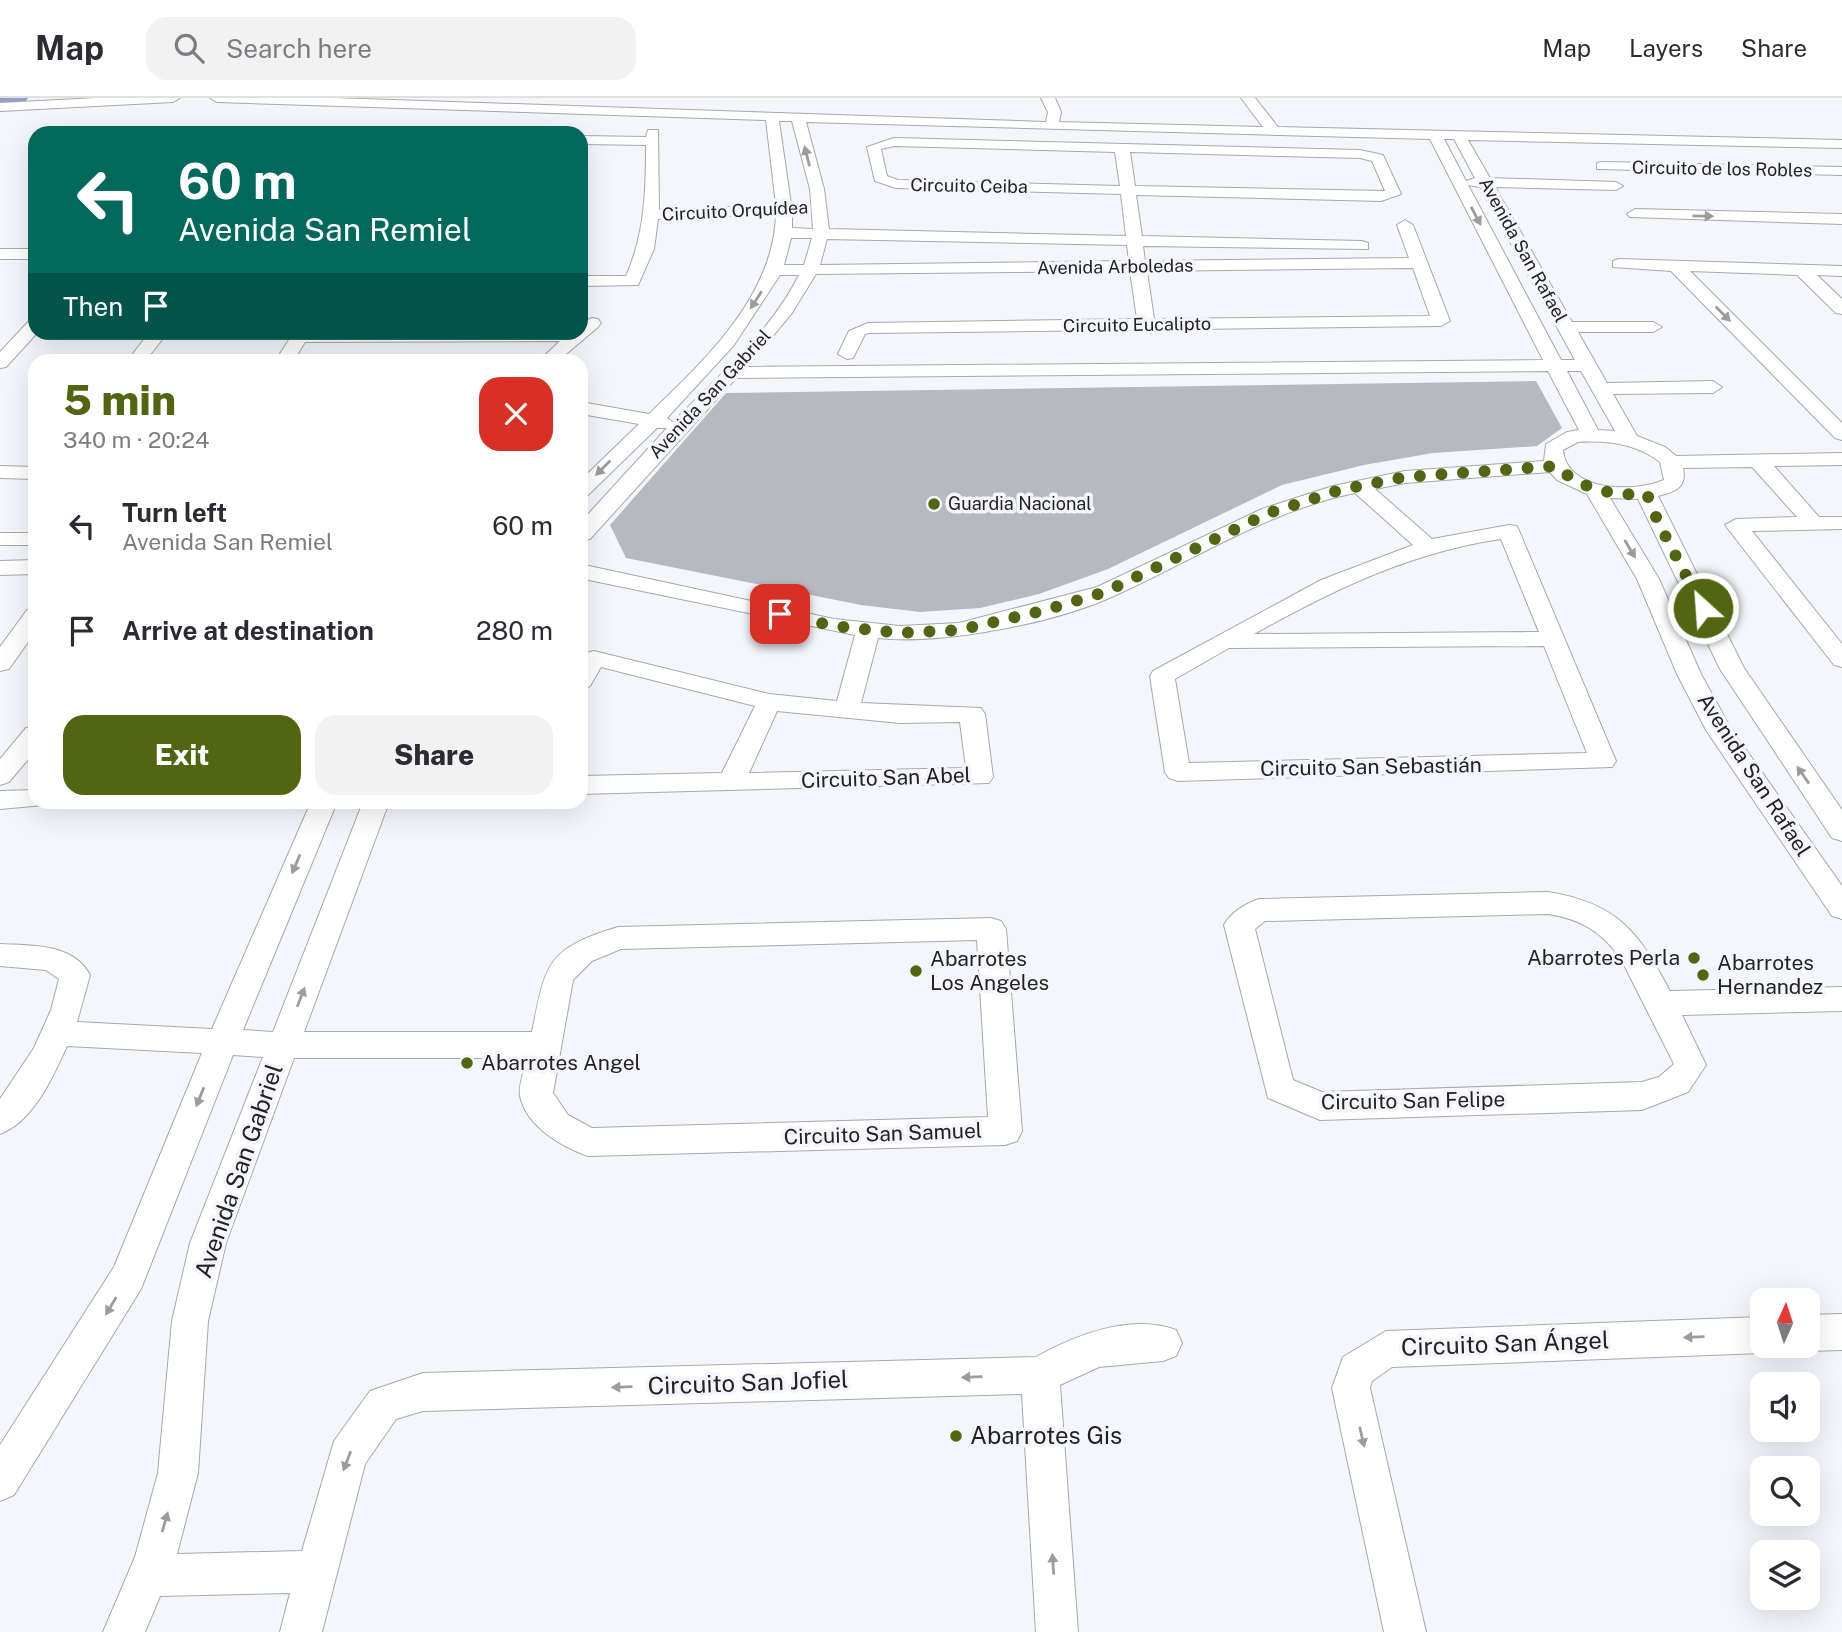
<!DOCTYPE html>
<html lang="en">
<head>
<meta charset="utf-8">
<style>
  :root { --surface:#fff; --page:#f2f2f3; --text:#2b2b33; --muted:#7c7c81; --line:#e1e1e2; --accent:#526510 }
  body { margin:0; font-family:"Public Sans",sans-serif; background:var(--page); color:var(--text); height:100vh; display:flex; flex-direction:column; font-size:26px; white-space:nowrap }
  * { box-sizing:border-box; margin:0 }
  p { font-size:23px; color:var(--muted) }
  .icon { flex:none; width:38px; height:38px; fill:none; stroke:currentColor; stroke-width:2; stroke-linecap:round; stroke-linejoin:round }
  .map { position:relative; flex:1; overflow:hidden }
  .details { position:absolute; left:28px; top:256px; width:560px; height:455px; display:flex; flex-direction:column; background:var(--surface); border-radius:21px; box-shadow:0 7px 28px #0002 }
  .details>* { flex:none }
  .banner { position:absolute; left:28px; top:28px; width:560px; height:214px; border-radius:21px; box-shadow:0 7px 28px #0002; background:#00695c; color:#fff; overflow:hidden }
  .needle { width:46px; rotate:3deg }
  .tools { position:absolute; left:1750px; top:1190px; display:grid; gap:14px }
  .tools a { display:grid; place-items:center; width:70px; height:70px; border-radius:14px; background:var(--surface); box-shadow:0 7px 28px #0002; font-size:35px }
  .pin { position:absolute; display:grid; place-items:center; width:60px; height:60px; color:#fff; margin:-30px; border-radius:14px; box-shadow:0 4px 10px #0006 }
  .me { position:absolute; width:77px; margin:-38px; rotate:334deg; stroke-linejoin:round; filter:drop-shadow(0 0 5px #0008) }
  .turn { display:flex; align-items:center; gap:24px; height:147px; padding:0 35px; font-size:32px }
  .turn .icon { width:91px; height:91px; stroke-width:2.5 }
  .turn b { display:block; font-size:49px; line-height:60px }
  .then { display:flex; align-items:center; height:66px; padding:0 35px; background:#0003; gap:14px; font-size:26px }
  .round { display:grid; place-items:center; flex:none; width:74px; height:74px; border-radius:21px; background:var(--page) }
  .headline { display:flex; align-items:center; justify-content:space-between; height:119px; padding:0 35px }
  h1 { font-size:42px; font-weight:800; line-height:52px; color:var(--accent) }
  .action { display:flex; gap:14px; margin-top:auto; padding:14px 35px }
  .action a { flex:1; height:80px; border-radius:21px; background:var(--accent); color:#fff; font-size:28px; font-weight:800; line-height:80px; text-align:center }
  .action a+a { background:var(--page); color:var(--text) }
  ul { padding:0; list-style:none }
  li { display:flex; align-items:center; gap:21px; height:105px; padding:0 35px }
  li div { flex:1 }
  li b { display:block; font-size:26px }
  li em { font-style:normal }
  header { display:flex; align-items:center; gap:42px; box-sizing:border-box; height:98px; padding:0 35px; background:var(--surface); border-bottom:2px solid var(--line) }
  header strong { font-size:33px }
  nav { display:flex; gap:38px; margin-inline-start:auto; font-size:24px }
  .search { width:490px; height:63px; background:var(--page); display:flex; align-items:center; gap:18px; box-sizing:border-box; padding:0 24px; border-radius:21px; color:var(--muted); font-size:26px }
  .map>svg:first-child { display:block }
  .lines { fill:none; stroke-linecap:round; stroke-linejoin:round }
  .river { fill:#95a0c6; fill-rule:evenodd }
  .building { fill:#b8b9be }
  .street-casing { stroke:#a6a8ac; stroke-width:2 }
  .street { fill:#fff; fill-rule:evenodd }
  .oneway { fill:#9c9c9c }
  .route { stroke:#526510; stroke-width:12; stroke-dasharray:0 21.6 }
  .poi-dot { fill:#526510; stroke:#f4f6fb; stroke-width:2.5 }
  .labels { text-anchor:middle; stroke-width:7; stroke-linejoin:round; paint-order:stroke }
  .far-street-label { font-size:18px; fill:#222224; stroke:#f4f6fb }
  .far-poi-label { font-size:18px; fill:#222224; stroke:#f4f6fb; text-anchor:start }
  .street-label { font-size:21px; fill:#222224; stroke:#f4f6fb }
  .poi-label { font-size:21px; fill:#222224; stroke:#f4f6fb; text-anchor:start }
  .near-street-label { font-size:24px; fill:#222224; stroke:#f4f6fb }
  .near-poi-label { font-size:24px; fill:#222224; stroke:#f4f6fb; text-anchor:start }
</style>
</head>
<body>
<header>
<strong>Map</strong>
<div class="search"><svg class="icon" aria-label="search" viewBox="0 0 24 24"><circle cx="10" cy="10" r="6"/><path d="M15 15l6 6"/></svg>Search here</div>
<nav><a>Map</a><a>Layers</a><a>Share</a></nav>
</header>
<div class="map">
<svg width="1842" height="1534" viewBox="0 0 1842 1534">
  <rect width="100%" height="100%" fill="#f4f6fb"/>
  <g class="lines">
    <path class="river" d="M0,0H28L24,6L0,9Z"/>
  </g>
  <path class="building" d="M1536,283L1562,330L1537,348L1433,355L1364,367L1282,387L1108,471L1039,496L980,510L920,514L861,507L626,460L610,427L726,295Z"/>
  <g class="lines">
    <g class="street-casing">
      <path id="street" d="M97,0H180L173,4L0,13V5Z
        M210,0H334L1046,24L1048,14L1041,0H1055L1061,14L1059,24L1263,29L1241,0H1255L1278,29L1842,42V50L1468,42L1490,80L1616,84L1623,88L1616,92L1495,89L1572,224H1653L1662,229L1653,234H1578L1607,285L1713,283L1722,289L1713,295L1613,296L1637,338L1665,349L1676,358L1842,355V367L1774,368L1819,419H1842V431L1752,433L1842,546V569L1834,567L1725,427L1736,421L1797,419L1752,369L1683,370C1687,389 1676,394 1658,398L1744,570L1842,712V743L1832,740L1720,571L1638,401L1610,400L1659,481L1701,576L1730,629L1842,788V821L1832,818L1706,632L1677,576L1637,481L1587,396L1557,382L1550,374L1405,385L1375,391L1432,441L1509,427L1517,428L1616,663L1612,669L1178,683L1169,680L1165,674L1150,578L1153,573L1321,482L1413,447L1355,395C1270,412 1194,462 1116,497C1056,525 943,547 878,540L861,605L981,610L985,616L993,679L989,685L581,696V678L722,675L755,608L601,569L590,588L581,591V562L586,555L594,553L769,596L837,603L855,537L589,482L581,480V470L589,468L834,521L900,528L959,525L1097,489L1262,411L1333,388L1405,373L1544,363L1546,346L1567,334L1579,332L1548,273L736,280L590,441L582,442L581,424L667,330H657L588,397L581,399V382L639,326L581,316V304L649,316C705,262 774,198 776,116L658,121L654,151L638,187L581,188V178H626C645,135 646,93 646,47L581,46V38L646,39L648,32H658L659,112L776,107L766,22L217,4ZM779,23H792L810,91L813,131L792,130V115L808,110L805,107L791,106ZM806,24L1430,41L1543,262L747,269L792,215L816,176L1130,173L1137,221L868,225L849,233L838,256L847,261L853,260L865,236L869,235L1441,228L1450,223L1413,127L1405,122L1397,127L1409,160L1145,163L1143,148L1368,151V145L1362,143L1142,138L1136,97L1381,103L1401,96L1383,57L1360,52L894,40L867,49L875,83L896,90L1121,96L1126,138L829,131L824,91ZM1444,41H1454L1475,80L1466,83ZM894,48L1115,54L1120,88L898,82L887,78L881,51ZM1130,54L1360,60L1372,63L1385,93L1135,88ZM1468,87L1480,89L1575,262H1561ZM791,140H812L804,167H784ZM827,141L1127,147L1129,163L820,167ZM1413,170L1430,218L1154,221L1147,173ZM780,177H799C771,234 717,279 673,324L667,320L734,247ZM1567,273H1581L1615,333L1598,332ZM1578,344C1607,342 1637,346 1660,364L1664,382C1634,395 1567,394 1563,352ZM1501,441L1539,534L1254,536C1333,492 1411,454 1501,441ZM1544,548L1587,655L1189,665L1175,581L1229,550ZM777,613L900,625L960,624L966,670L749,675Z
        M1602,64L1842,69V77L1597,71V65Z
        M1635,111L1842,116V126L1630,119L1627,116Z
        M0,151H35V161H0Z
        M1619,161L1842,168V178L1817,177L1842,201V216L1836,215L1797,177L1690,173L1842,325V342L1835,340L1671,173L1613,169V163Z
        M592,220L598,221L601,225L598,229L559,262H540L560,243L305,244L294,262H276L294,234H581V225Z
        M35,222V234H38L6,269L0,270V254L29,223Z
        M150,234H168L146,262H128Z
        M0,368L35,369V381L0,380Z
        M0,435H35V447H0Z
        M35,462V476L0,477V463Z
        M35,510V534L9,571L0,573V549L27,512Z
        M35,628V653L9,684L0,687V661L26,630Z
        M35,692V704H47L44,707L0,711V693Z
        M311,704H337L243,932L273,934L363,704H389L304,934H532C546,865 546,851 618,829L991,820L1001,823L1006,831L1022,1033L1017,1043L1005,1047L588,1058C562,1049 526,1028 520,998C518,988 525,970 527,960H294L226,1145L208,1223L198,1375L177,1456L302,1453L334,1343L370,1293L423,1275L1036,1259C1075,1237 1132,1215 1176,1232L1182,1245L1176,1258L1163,1263L1099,1269L1060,1287L1078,1534H1036L1022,1296L423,1313L396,1321L365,1366L322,1534H280L290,1495L160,1498L145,1534H103L135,1459L158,1375L172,1223L190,1145L263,959L233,957L141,1191L14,1397L0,1403V1347L114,1169L202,955L67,948C53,979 33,1024 0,1036V1001L34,950L51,912L59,881L46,872L0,868V846C32,848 73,845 90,877L77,924L212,931ZM977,842L988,1019L592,1030L568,1017L553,995L573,882L592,863L621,851Z
        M1548,794C1617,805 1639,834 1670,893L1842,889V913L1682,917L1706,967L1688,994L1642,1012L1320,1022L1268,1000L1224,827C1231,814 1245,806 1259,801ZM1548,816C1581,821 1602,834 1621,861L1674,966L1659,979L1642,984L1322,994L1293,982L1255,831L1265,823Z
        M1842,1216V1252L1808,1253L1795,1248H1808V1217Z
        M1762,1219V1248H1776L1762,1255L1392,1269L1372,1283L1370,1290L1426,1534H1384L1332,1290L1343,1259L1386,1233Z"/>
    </g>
    <use href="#street" class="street"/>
  </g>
  <defs><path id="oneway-solid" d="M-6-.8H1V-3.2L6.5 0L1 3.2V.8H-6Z" transform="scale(1.75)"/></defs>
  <g class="oneway">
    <use href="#oneway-solid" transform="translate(807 58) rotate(-104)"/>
    <use href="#oneway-solid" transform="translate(1476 118) rotate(62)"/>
    <use href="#oneway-solid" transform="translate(1703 118) rotate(1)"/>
    <use href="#oneway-solid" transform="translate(756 202) rotate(123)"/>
    <use href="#oneway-solid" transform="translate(1723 216) rotate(45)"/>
    <use href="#oneway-solid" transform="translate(603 370) rotate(135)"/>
    <use href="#oneway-solid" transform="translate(1630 451) rotate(59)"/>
    <use href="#oneway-solid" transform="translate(1803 677) rotate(-125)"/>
    <use href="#oneway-solid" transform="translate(296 766) rotate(113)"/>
    <use href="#oneway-solid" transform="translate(301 899) rotate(-69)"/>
    <use href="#oneway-solid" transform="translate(200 999) rotate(112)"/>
    <use href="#oneway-solid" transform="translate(111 1208) rotate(121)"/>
    <use href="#oneway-solid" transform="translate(1694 1239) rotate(178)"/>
    <use href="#oneway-solid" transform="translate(972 1279) rotate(178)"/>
    <use href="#oneway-solid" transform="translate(622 1289) rotate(178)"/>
    <use href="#oneway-solid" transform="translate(1362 1339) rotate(77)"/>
    <use href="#oneway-solid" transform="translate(347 1363) rotate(111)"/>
    <use href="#oneway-solid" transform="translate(165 1424) rotate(-74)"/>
    <use href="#oneway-solid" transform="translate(1053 1466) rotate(-94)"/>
  </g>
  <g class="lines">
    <path class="route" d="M780,516L834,528L900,535L959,532L1042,513L1105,494L1269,415L1340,392L1405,379L1556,368C1582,392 1613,398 1647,396L1658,424L1703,510"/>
  </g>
  <g class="poi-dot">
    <circle cx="934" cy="406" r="7"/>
    <circle cx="1694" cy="860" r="7"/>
    <circle cx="916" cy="873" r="7"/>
    <circle cx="1703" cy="877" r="7"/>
    <circle cx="467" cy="965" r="7"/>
    <circle cx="956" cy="1338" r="7"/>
  </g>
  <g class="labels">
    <g class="far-street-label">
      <text transform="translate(1722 71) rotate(1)" y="6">Circuito de los Robles</text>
      <text transform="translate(969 88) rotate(1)" y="6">Circuito Ceiba</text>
      <text transform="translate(735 113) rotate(-3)" y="6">Circuito Orquídea</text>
      <text transform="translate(1523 152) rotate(61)" y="6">Avenida San Rafael</text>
      <text transform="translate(1115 169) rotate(-1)" y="6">Avenida Arboledas</text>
      <text transform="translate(1137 227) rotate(-1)" y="6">Circuito Eucalipto</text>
      <text transform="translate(710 296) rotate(-47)" y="6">Avenida San Gabriel</text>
    </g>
    <g class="far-poi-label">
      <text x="948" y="412">Guardia Nacional</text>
    </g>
    <g class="street-label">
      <text transform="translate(1371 669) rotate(-1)" y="7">Circuito San Sebastián</text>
      <text transform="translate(1754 677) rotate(57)" y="7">Avenida San Rafael</text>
      <text transform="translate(886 680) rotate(-2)" y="7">Circuito San Abel</text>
      <text transform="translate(1413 1003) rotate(-1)" y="7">Circuito San Felipe</text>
      <text transform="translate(883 1036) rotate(-2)" y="7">Circuito San Samuel</text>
    </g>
    <g class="poi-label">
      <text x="1680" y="867" text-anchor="end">Abarrotes Perla</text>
      <text x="930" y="868">Abarrotes<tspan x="930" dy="24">Los Angeles</tspan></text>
      <text x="1717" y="872">Abarrotes<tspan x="1717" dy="24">Hernandez</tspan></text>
      <text x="481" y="972">Abarrotes Angel</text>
    </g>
    <g class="near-street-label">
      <text transform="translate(239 1073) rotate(-71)" y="8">Avenida San Gabriel</text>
      <text transform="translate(1505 1246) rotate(-2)" y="8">Circuito San Ángel</text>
      <text transform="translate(748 1285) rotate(-2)" y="8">Circuito San Jofiel</text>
    </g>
    <g class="near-poi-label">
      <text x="970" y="1346">Abarrotes Gis</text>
    </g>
  </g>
</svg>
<div class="tools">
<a><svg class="needle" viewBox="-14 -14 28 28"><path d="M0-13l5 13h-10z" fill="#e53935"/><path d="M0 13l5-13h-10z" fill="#7c7c81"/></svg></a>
<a><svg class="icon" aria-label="sound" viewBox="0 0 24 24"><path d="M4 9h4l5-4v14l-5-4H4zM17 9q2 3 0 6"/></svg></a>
<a><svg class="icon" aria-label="search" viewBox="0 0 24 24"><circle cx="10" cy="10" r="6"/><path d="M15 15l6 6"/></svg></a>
<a><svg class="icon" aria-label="layers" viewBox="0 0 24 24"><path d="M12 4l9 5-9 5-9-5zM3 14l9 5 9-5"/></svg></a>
</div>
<div class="pin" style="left:780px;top:516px;background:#d93025"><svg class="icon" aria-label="arrive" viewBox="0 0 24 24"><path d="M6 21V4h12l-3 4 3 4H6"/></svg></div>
<svg class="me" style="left:1703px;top:510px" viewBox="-20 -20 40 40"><circle r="17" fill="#526510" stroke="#fff" stroke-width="3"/><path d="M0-11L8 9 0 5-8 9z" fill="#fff"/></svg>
<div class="banner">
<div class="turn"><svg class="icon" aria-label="left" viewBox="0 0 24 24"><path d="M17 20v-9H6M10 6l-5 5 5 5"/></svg><div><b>60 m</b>Avenida San Remiel</div></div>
<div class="then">Then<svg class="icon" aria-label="arrive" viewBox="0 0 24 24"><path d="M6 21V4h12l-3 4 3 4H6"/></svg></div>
</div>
<section class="details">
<div class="headline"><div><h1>5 min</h1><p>340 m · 20:24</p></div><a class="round" style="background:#d93025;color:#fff"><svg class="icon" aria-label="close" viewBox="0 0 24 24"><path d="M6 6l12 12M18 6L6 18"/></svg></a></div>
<ul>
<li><svg class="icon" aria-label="left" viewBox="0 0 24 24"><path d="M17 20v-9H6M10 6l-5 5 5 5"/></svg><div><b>Turn left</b><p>Avenida San Remiel</p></div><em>60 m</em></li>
<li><svg class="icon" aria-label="arrive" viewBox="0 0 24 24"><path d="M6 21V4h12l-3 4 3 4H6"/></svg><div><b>Arrive at destination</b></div><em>280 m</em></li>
</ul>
<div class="action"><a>Exit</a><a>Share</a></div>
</section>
</div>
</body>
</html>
